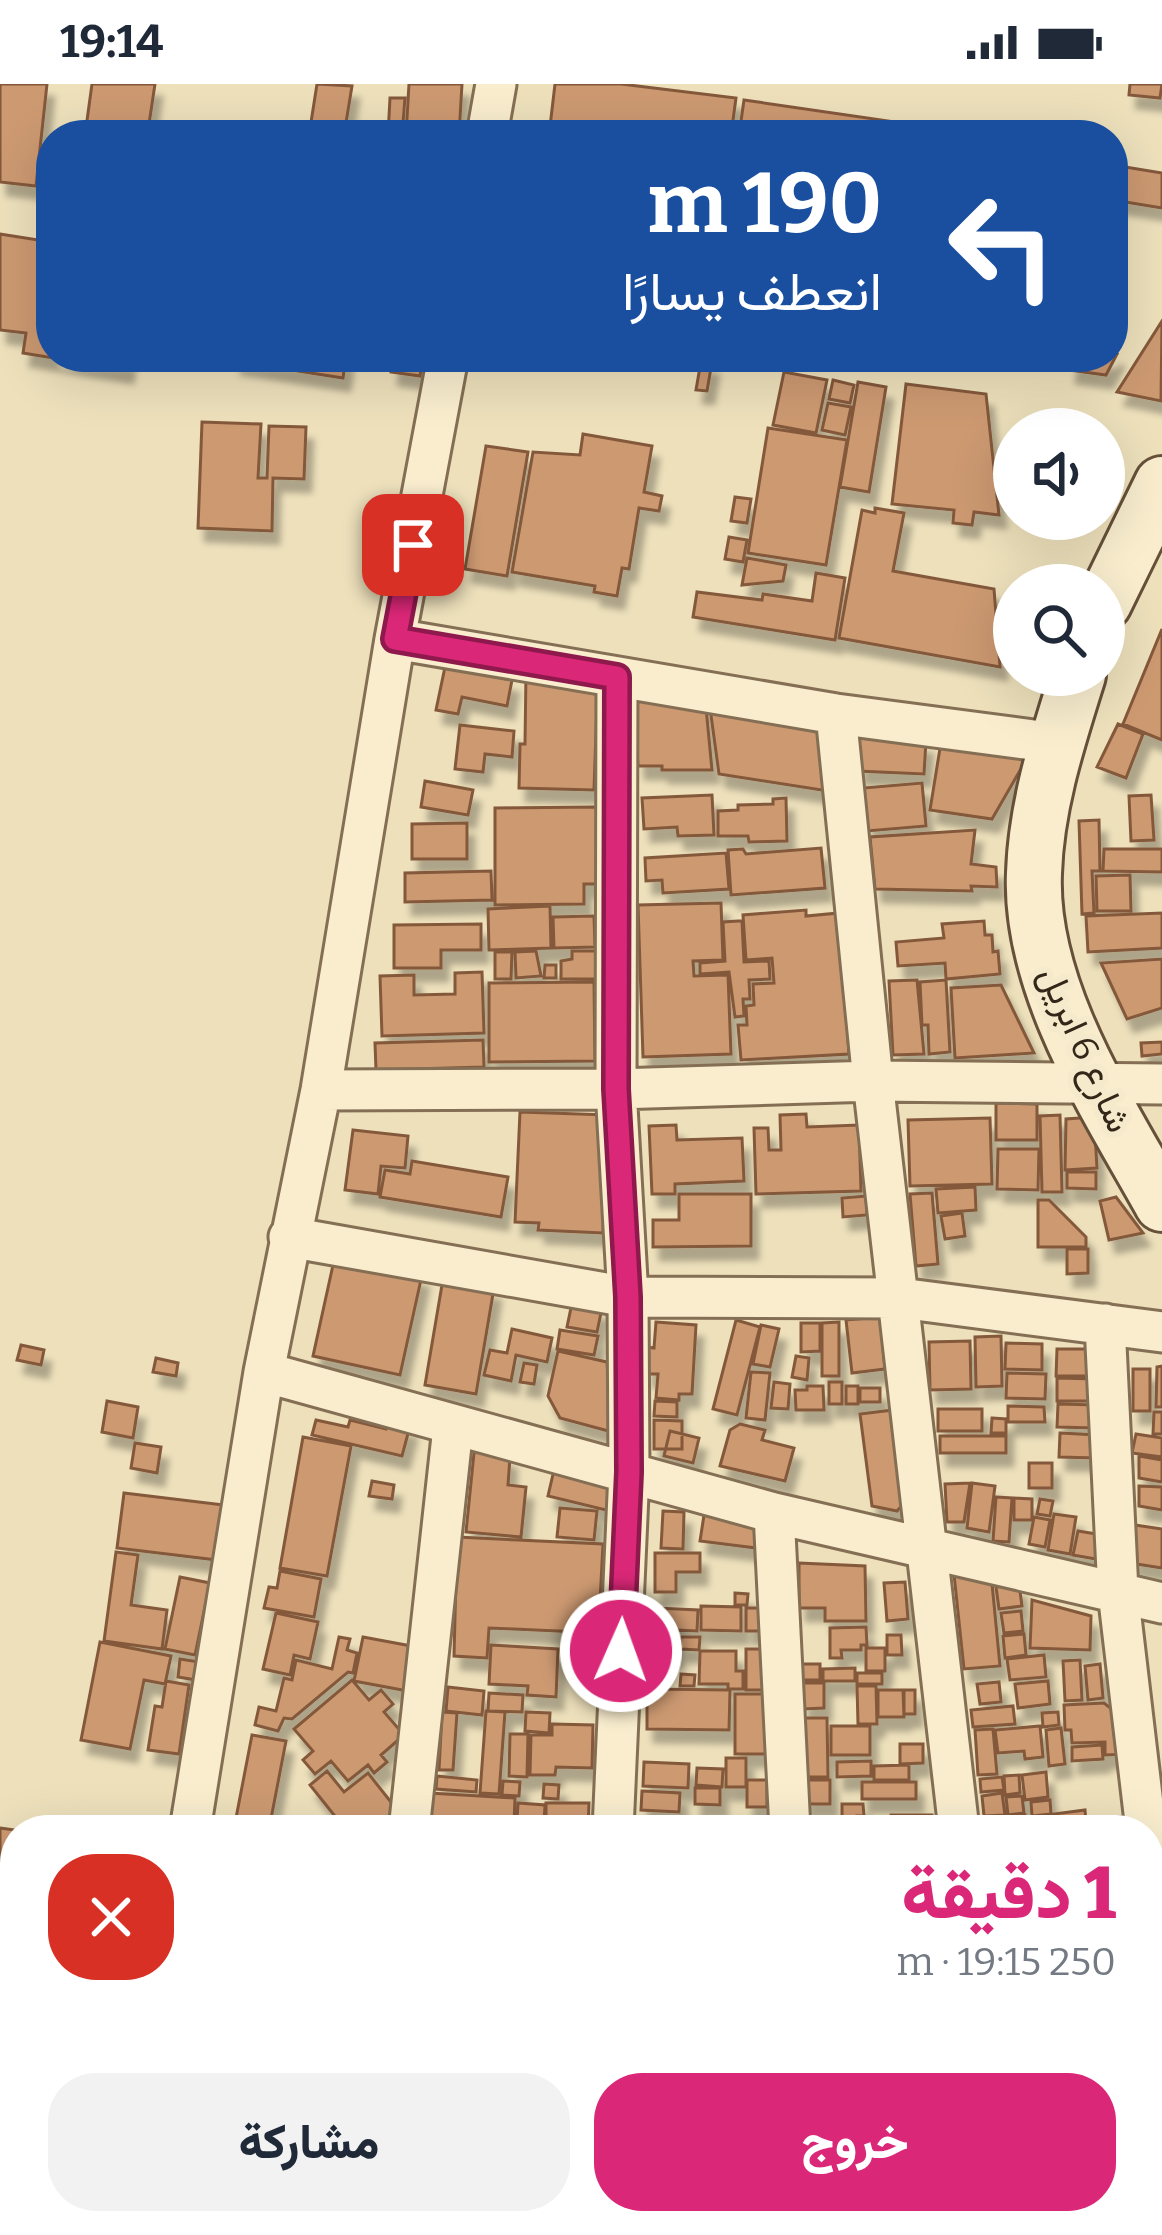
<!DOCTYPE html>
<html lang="ar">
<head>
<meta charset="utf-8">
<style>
  :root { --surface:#fff; --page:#f2f2f3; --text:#1f2937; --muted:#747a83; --accent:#db2777 }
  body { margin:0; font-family:Bitter,Vazirmatn,serif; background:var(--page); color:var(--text); direction:rtl; height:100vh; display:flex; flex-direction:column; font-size:45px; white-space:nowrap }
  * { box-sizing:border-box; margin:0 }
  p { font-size:39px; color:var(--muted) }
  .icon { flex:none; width:66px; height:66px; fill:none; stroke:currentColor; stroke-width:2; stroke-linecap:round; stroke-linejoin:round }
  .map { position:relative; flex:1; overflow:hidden; direction:ltr }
  .details { position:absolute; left:0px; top:1731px; width:1164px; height:420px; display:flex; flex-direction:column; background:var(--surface); border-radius:48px 48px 0 0; box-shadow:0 12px 48px #0002; direction:rtl }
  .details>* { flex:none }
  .hud { position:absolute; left:36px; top:36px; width:1092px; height:252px; border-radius:48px; box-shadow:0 12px 48px #0002; direction:rtl; background:#1a4fa0; color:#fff; overflow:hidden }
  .tools { position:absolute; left:993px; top:324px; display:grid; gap:24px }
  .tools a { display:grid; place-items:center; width:132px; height:132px; border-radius:50%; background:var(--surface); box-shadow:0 12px 48px #0002; font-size:60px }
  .pin { position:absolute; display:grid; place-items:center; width:102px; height:102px; color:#fff; margin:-51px; border-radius:24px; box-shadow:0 6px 18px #0006 }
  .me { position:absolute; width:132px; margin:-66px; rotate:2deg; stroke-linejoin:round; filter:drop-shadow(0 0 9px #0008) }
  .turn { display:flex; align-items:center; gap:42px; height:252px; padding:0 48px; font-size:54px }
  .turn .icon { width:156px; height:156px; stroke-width:2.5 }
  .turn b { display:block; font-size:84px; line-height:102px }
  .round { display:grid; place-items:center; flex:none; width:126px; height:126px; border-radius:48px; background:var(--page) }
  .head { display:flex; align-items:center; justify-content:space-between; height:204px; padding:0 48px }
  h1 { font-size:72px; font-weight:800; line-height:90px; color:var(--accent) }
  .button { display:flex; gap:24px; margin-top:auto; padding:24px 48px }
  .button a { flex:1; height:138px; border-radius:48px; background:var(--accent); color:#fff; font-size:48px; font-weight:800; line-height:138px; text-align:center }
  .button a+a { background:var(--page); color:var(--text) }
  .status { display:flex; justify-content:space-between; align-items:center; height:84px; padding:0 60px; background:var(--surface); direction:ltr }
  .status svg { height:33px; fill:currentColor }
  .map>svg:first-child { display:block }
  .building { fill:#cc9971; stroke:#84593b; stroke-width:3; filter:url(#shadow) }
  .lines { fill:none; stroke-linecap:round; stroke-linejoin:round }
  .street-casing { stroke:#846f55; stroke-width:45 }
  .secondary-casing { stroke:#665039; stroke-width:60 }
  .street { stroke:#f9edce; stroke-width:39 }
  .secondary { stroke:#f9edce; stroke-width:54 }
  .route-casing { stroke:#8e194d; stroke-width:30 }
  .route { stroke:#db2777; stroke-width:21 }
  .labels { text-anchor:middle; stroke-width:12; stroke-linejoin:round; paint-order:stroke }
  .street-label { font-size:36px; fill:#33271a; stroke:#f5eacb }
</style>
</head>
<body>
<div class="status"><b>19:14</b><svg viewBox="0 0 49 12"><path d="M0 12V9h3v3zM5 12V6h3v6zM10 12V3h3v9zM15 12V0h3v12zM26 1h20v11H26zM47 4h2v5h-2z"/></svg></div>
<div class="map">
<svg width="1162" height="2151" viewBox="0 0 1162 2151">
  <defs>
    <filter id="shadow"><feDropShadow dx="7" dy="13" stdDeviation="3" flood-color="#0004"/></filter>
  </defs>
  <rect width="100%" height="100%" fill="#ede0bb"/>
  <path class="building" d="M0,0H47L36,102L0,98Z
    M92,0H155L149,40L180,45L179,51H85Z
    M317,0L352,2L344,51H309Z
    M409,0H462L459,51H406Z
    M555,0H621L736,14L731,51H549Z
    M1130,0H1162L1160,14L1129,11Z
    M390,14H405L402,51H388Z
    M744,16L950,46L949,51H739Z
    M1113,81L1162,89V124L1113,116Z
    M0,150L51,158V273H128L126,286L23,269L26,249L0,246Z
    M1162,237L1161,317L1117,308Z
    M1113,269L1117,270L1106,291L1069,286L1071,273H1113Z
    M235,273H346L343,294L234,277Z
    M393,273H423L420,292L391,288Z
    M701,277L712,278L707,307L696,306Z
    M784,288L827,296L816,349L773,341Z
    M833,296L854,301L850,319L829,315Z
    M858,298L886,303L869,408L840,403Z
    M906,300L986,310L999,431L974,428L972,441L953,439L954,426L892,420Z
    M828,319L851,323L845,351L822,346Z
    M202,338L261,340L258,394H267L269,342L306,343L304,395L273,394L272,447L198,444Z
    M768,344L847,356L826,481L748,469Z
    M583,350L652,362L644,408L662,412L659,427L639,424L629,485L622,484L617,512L594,508L595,502L512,488L533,368L580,371Z
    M486,362L528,368L507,492L465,485Z
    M735,413L751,415L747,439L731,437Z
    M875,424L904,429L893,487L994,505L1000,583L839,554L862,426L875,429Z
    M729,453L747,456L743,478L725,475Z
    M747,474L786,481L783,497L742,501Z
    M816,489L845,494L835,556L693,533L697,508L762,516L763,510L812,517Z
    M1162,545V656L1123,640Z
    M445,583L512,596L507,622L462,613L458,630L436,626Z
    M526,588L598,590L594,706L519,704L520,660H525Z
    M633,602L705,613L712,686H662V682H638Z
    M710,624L818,636L828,707L719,690Z
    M1118,640L1143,650L1126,694L1097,683Z
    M460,641L514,647L512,673L485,670L483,688L455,685Z
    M859,654L926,657L924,690L857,687Z
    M941,658L1029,671L992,735L930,726Z
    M425,697L473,706L468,731L421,723Z
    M922,699L926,742L867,747L863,704Z
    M712,711L714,751L678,752L677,743L644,745L642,714Z
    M1151,711L1154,756L1131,757L1129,712Z
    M786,714L787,757L749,758L748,752H718V727L738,726V721L773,720V715Z
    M597,723V800H584V820L495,821V724Z
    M1099,736L1100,787H1092L1094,829L1082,830L1079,737Z
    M467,739V775H412V740Z
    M975,746L971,780L996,783L997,803L971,802L972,807L875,805L870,753Z
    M821,764L825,804L731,811L728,766L743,765L746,770Z
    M1104,765H1162V788L1103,787Z
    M726,769L729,805L663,809L662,796L646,797L645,774Z
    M491,787L492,816L405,818V789Z
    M1130,791L1131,827H1097L1096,792Z
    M721,819L723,876L693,877L694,892L728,891L731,970L643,973L638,821Z
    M550,822L551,864L489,866L488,825Z
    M806,826V832L839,829L849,970L741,976L738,941H747L746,922L754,921L753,900L774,899L772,874L746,876L743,831Z
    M1162,829V864L1088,868L1086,832Z
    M594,832L595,863L554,864L553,833Z
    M738,837H742L744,878L769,877L770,895L749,896L750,915H743L744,932L735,933L729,888L700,890V879L725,877L723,838Z
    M984,837L985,851H992L993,868L998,867L1000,890L946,895L945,879L898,882L896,858L944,854L942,840Z
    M481,840V866H441V884H394V841Z
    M536,867L541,892L516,894L515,868Z
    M572,867H598V895H561V877L572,875Z
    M495,868H512L511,895H495Z
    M1162,875V924L1127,935L1101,879Z
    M545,881H556V894H544Z
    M482,888L484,949L382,952L380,892L414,891V911L455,910V889Z
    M917,896L924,970L893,971L889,897Z
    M946,896L950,968L929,970L928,941H922L920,898Z
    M594,898L595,977L489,978V899Z
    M1001,901L1034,969L955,974L951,904Z
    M483,956L484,983L376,986L375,959Z
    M1162,958V970L1142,972L1141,959Z
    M996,1019L1037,1020V1056H996Z
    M520,1028L608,1031L603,1149L538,1146L539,1139L515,1138Z
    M806,1030L807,1043L859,1041L861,1107L756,1110L754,1044H768L769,1066H781L780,1031Z
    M1060,1031L1062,1108H1042L1040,1032Z
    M1094,1033L1097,1084L1065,1086L1066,1035Z
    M990,1034L992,1100L910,1102L908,1036Z
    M676,1041L677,1056L742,1054L744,1097L675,1100V1110H652L649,1042Z
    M353,1046L408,1052L405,1084L381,1082L378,1110L345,1106Z
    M998,1065H1039L1038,1106L997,1105Z
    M412,1077L508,1093L501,1133L380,1113L385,1086L410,1090Z
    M1067,1088H1096V1105L1067,1104Z
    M975,1103L976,1126L938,1129L936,1105Z
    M932,1109L938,1180L916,1182L910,1110Z
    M679,1110H751V1162L653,1163V1136H679Z
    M866,1112L867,1131L843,1133L842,1114Z
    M1116,1113L1143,1149L1109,1156L1100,1117Z
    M1038,1116H1049L1086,1153V1163H1038Z
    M962,1129L965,1152L945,1155L941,1132Z
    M1067,1165H1088V1189L1067,1190Z
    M335,1172L422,1191L400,1291L313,1272Z
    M443,1195L494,1204L476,1310L425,1301Z
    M572,1219L602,1224L597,1248L567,1243Z
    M880,1233L885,1285L852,1289L846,1236Z
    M736,1236L760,1243L737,1331L713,1325Z
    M656,1238L696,1241L692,1310H679V1316L656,1314L658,1290H646L647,1263L654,1264Z
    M839,1238V1292H822V1239Z
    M801,1239H820V1267L801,1268Z
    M761,1241L779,1245L770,1283L753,1280Z
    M512,1245L552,1254L547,1278L516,1271L511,1297L484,1291L490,1266L507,1269Z
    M560,1246L598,1252L594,1271L557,1265Z
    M1001,1252L1002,1302L976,1303L975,1253Z
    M970,1257L971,1305L930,1306L929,1258Z
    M1006,1259L1042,1260V1286L1005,1285Z
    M21,1261L44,1266L41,1281L17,1276Z
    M1057,1265H1097V1292H1056Z
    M558,1267L607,1278L612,1348L560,1334L548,1312Z
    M796,1272L809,1274L807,1296L792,1293Z
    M156,1274L178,1279L176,1292L153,1288Z
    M524,1279L537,1281L534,1300L520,1298Z
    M1162,1282V1323H1156L1157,1283Z
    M1133,1285H1150V1327H1133Z
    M751,1288L770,1289L765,1336L746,1334Z
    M1007,1289L1046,1290L1045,1315L1006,1314Z
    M1057,1294L1097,1295V1317H1057Z
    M774,1298L790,1300L788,1325L771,1324Z
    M829,1298H842V1320H829Z
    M807,1302H823L824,1326H796L795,1306H807Z
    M846,1302H858V1320H846Z
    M860,1304H880V1318H860Z
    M107,1317L138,1323L133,1354L102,1348Z
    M655,1317L677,1318V1333L654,1332Z
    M1058,1320L1096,1321V1344L1057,1343Z
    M1008,1322L1044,1323L1045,1338H1008Z
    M938,1325H982V1347H938Z
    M893,1326L905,1418L897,1427L872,1422L860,1330Z
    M1154,1328H1162V1350H1153Z
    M992,1334L1006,1335V1349H991Z
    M316,1336L348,1343L350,1336L386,1345L388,1337L410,1342L402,1372L312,1351Z
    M654,1336L682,1337V1365H654Z
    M740,1340L765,1346L762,1356L794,1364L785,1397L720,1382L730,1346Z
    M670,1347L699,1354L693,1379L664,1372Z
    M1060,1349L1098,1351L1097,1374L1059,1373Z
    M1136,1350L1162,1354V1373L1132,1369Z
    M940,1352H1006V1369H940Z
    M303,1353L351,1362L327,1492L280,1484Z
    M135,1359L161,1363L157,1389L131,1384Z
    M475,1359L510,1373L508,1401L526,1403L521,1453L466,1448Z
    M1139,1372L1162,1376V1398L1139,1394Z
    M1029,1379H1052V1404H1029Z
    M554,1386L616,1401L610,1427L548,1412Z
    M372,1397L394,1401L392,1415L369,1412Z
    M970,1399L964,1438H947L945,1400Z
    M972,1399L995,1402L989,1448L967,1444Z
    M1139,1402L1162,1403V1426L1139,1422Z
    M124,1409L224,1421L217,1476L117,1464Z
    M996,1413L1012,1414L1009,1458L993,1457Z
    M1014,1414L1032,1415V1436H1014Z
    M1040,1415L1053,1417L1050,1432L1037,1430Z
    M560,1424L597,1427L594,1456L557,1453Z
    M663,1427L684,1428L683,1465L661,1464Z
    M1054,1430L1076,1433L1070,1470L1048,1466Z
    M704,1431L764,1446V1465L700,1457Z
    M1034,1433L1050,1436L1045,1463L1029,1460Z
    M1135,1441L1162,1445V1484L1130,1479Z
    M1078,1447L1103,1451L1107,1477L1073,1471Z
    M457,1453L603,1460L597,1575L577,1574L579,1548L489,1544L487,1574L454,1572Z
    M116,1468L138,1471L131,1521L167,1526L162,1565L104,1557Z
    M655,1469H700V1488H676V1508H655Z
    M799,1479L865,1482L866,1537H825V1524H799Z
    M953,1481L991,1489L1000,1582L964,1585Z
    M280,1487L321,1495L314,1533L264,1524L269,1503L277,1504Z
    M180,1493L210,1499L195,1571L165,1565Z
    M905,1498L908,1535L887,1537L884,1499Z
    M1019,1500L1022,1522L999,1525L996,1503Z
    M735,1509L748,1510L747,1521H735Z
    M1032,1516L1091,1532L1090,1566L1030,1564Z
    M701,1522L741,1523V1547L701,1546Z
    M656,1524L698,1526L697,1547L655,1545Z
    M746,1524H766V1547H746Z
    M1021,1527L1023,1547L1004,1549L1001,1529Z
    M276,1529L318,1538L310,1575L294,1571L290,1591L263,1585Z
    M866,1543L867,1561H861V1566H841L842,1574H830V1544Z
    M651,1547L676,1548L675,1571L650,1570Z
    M1024,1550L1026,1571L1005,1574L1003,1552Z
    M887,1551H901L902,1571H887Z
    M339,1553L350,1555L347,1566L357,1569L353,1589L348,1588L292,1635L284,1634L278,1647L255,1641L259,1623L276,1627L284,1594L292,1596L296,1576L332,1585Z
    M363,1553L422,1564L413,1608L354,1597Z
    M681,1553H700L699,1566L680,1565Z
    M100,1558L171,1572L165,1600L144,1596L130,1665L81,1656Z
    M491,1561L558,1565L556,1613L527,1611L528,1602L489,1600Z
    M866,1564H885V1587H866Z
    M746,1565H768V1606H746Z
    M700,1567H736V1587H743V1605H728V1600H699Z
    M1044,1571L1046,1593L1010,1596L1007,1575Z
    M180,1575L199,1578L196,1596L178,1593Z
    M1080,1576L1082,1616L1065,1617L1063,1577Z
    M802,1580H820V1596H802Z
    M1100,1580L1103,1614L1088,1616L1085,1582Z
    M855,1584V1597H823V1585Z
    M857,1589H882V1600H857Z
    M681,1590L695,1591L694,1602H680Z
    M352,1596L369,1616L381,1606L393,1620L384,1628L404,1651L381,1671L387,1678L374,1689L368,1681L348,1697L331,1677L315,1690L303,1676L313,1667L294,1645Z
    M166,1597L189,1601L179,1670L148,1666L155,1622L162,1623Z
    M1048,1597L1050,1620L1018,1624L1015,1600Z
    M999,1598L1001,1618L980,1620L977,1600Z
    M802,1599H824V1624L802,1625Z
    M857,1602H876L877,1640H858Z
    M448,1603L484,1607L482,1631L446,1627Z
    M647,1605L730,1606L729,1646L647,1645Z
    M878,1606H903L904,1633H878Z
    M904,1606H915V1630H904Z
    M489,1609L523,1611L522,1628L488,1627Z
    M735,1610H768V1670H735Z
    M1104,1619L1122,1633L1130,1670L1105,1671V1658L1072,1659L1071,1646H1065L1064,1621Z
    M1013,1622L1015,1640L973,1643L971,1626Z
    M486,1627L505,1628L499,1710L480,1709Z
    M442,1628L457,1629L453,1686H439Z
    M526,1628L550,1629L549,1649L525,1647Z
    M1058,1628L1059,1641L1043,1643L1042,1629Z
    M803,1634H827L828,1693H804Z
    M552,1640L593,1641L592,1684L556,1683L555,1691H530L531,1651H552Z
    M831,1642H870V1671H831Z
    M1040,1642L1043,1673L1025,1675L1024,1667L998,1669L995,1646Z
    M1061,1644L1065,1680L1049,1682L1046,1646Z
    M993,1645L997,1690L978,1691L975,1646Z
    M510,1650H528L527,1693L509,1692Z
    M252,1651L286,1657L270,1740L236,1734Z
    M900,1660H923V1679L900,1680Z
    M1102,1661L1103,1675L1072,1677V1663Z
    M726,1674H746V1703H726Z
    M871,1677V1692L837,1693V1678Z
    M644,1678L689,1680L688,1704L643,1702Z
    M909,1681V1696H874V1682Z
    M697,1684L723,1685L722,1703L696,1701Z
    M327,1687L344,1708L368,1689L402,1732L385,1746H346L310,1701Z
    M1046,1688L1048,1713L1025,1716L1022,1691Z
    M1019,1691L1020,1709L1005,1711L1004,1692Z
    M437,1692L477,1696L476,1708L436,1705Z
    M1002,1693L1004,1706L981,1708L980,1695Z
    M747,1696H767V1723H747Z
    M803,1696H830V1720H803Z
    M503,1697L520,1698L519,1712L502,1711Z
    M862,1698H916V1715H862Z
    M544,1700L559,1701L558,1715L543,1714Z
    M695,1704H720V1721L695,1720Z
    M642,1707L680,1709L679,1728L641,1726Z
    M429,1709L515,1714L514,1740L509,1739L508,1746H427Z
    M1002,1709L1005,1731L984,1732L982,1712Z
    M1022,1712L1024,1729L1008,1731L1006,1713Z
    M1050,1716L1051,1730L1032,1732L1031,1718Z
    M518,1719L545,1721L544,1739L517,1737Z
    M546,1719H589L588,1745L546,1744Z
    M842,1720H863L864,1732H857V1746H842Z
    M1085,1726L1086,1738L1055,1741L1054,1730Z
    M891,1731H932V1746H891Z
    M1025,1731L1027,1746H986L985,1735Z
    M1127,1732L1129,1746H1108L1107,1734Z
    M688,1734H705V1746H688Z
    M708,1734H726V1746H708Z
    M738,1735H772V1746H738Z
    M888,1735L889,1746H863V1736Z
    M40,1737L99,1746H39Z
    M641,1737H661V1746H641Z
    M665,1739H685V1746H665Z
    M1095,1739V1746H1068L1067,1741Z
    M0,1744L15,1746V1792L0,1789Z
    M0,1822L15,1824V1901L0,1899Z
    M1149,1945H1162V1970H1149Z
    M1149,1975H1160V1995H1149Z
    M0,2001L13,2003L4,2062L0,2061Z
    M0,2069L11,2070L0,2145Z
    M159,2136H249L247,2151H157Z
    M267,2136H352L350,2151H314L315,2142Z
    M379,2136H433L431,2151H377Z
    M475,2136H564L563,2151H473Z
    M683,2136H698L697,2151H682Z
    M703,2136H739L738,2145L721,2144V2151H702Z
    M817,2136H865L867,2150L818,2151Z
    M1028,2136H1113V2151H1028Z
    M896,2137H981V2151H896Z
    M618,2139L646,2141V2151H618Z
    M649,2139H667V2151H648Z
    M254,2140L314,2147L313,2151H252Z
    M1116,2140L1143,2142L1142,2151H1115Z
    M754,2143H782V2151H754Z"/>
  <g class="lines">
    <g class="street-casing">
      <path id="street" d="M487,51L496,0
        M395,555L836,630L1056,659
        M836,630L873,997L959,1746
        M321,1006L616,1005L873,997L1162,1000
        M289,1153L628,1213L900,1214L1162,1248
        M1105,1240L1118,1508L1146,1746
        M264,1288L774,1429L1162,1519
        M774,1429L790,1746
        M190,1746L264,1288L321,1006L395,555L448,273
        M409,1746L453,1343
        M613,1746L629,1388L628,1213L616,1005L617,593
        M1149,1770L1162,1879
        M1149,2065L1162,2066
        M799,2136V2151
        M1010,2136L1011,2151
        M118,2151L121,2136
        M366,2151L367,2136
        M593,2151L594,2136"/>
    </g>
    <g class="secondary-casing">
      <path id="secondary" d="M1104,519L1162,400
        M1078,591C1058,655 1036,721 1034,789C1029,904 1108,1023 1162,1120"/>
    </g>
    <use href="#street" class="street"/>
    <use href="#secondary" class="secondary"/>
  </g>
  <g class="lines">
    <g class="route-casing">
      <path id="route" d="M413,461L395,555L617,593L616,1005L628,1213L629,1388L621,1567"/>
    </g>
    <use href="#route" class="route"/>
  </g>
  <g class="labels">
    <g class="street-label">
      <text transform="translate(1086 965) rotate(66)" y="13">شارع 6 ابريل</text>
    </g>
  </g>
</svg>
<div class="tools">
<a><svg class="icon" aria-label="sound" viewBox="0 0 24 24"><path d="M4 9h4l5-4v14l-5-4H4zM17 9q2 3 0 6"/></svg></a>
<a><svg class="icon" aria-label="search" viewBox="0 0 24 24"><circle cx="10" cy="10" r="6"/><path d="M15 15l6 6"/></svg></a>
</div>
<div class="pin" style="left:413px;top:461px;background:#d93025"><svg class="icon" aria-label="arrive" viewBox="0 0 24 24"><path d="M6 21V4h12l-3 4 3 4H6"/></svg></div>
<svg class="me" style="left:621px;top:1567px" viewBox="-20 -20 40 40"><circle r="17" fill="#db2777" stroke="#fff" stroke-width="3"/><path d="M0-11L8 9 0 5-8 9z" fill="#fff"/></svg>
<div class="hud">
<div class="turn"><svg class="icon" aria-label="left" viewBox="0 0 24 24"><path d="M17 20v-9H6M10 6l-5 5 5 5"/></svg><div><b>190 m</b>انعطف يسارًا</div></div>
</div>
<section class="details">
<div class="head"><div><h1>1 دقيقة</h1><p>250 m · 19:15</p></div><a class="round" style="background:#d93025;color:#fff"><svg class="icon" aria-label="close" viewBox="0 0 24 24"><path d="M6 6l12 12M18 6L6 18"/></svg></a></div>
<div class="button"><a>خروج</a><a>مشاركة</a></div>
</section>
</div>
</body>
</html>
